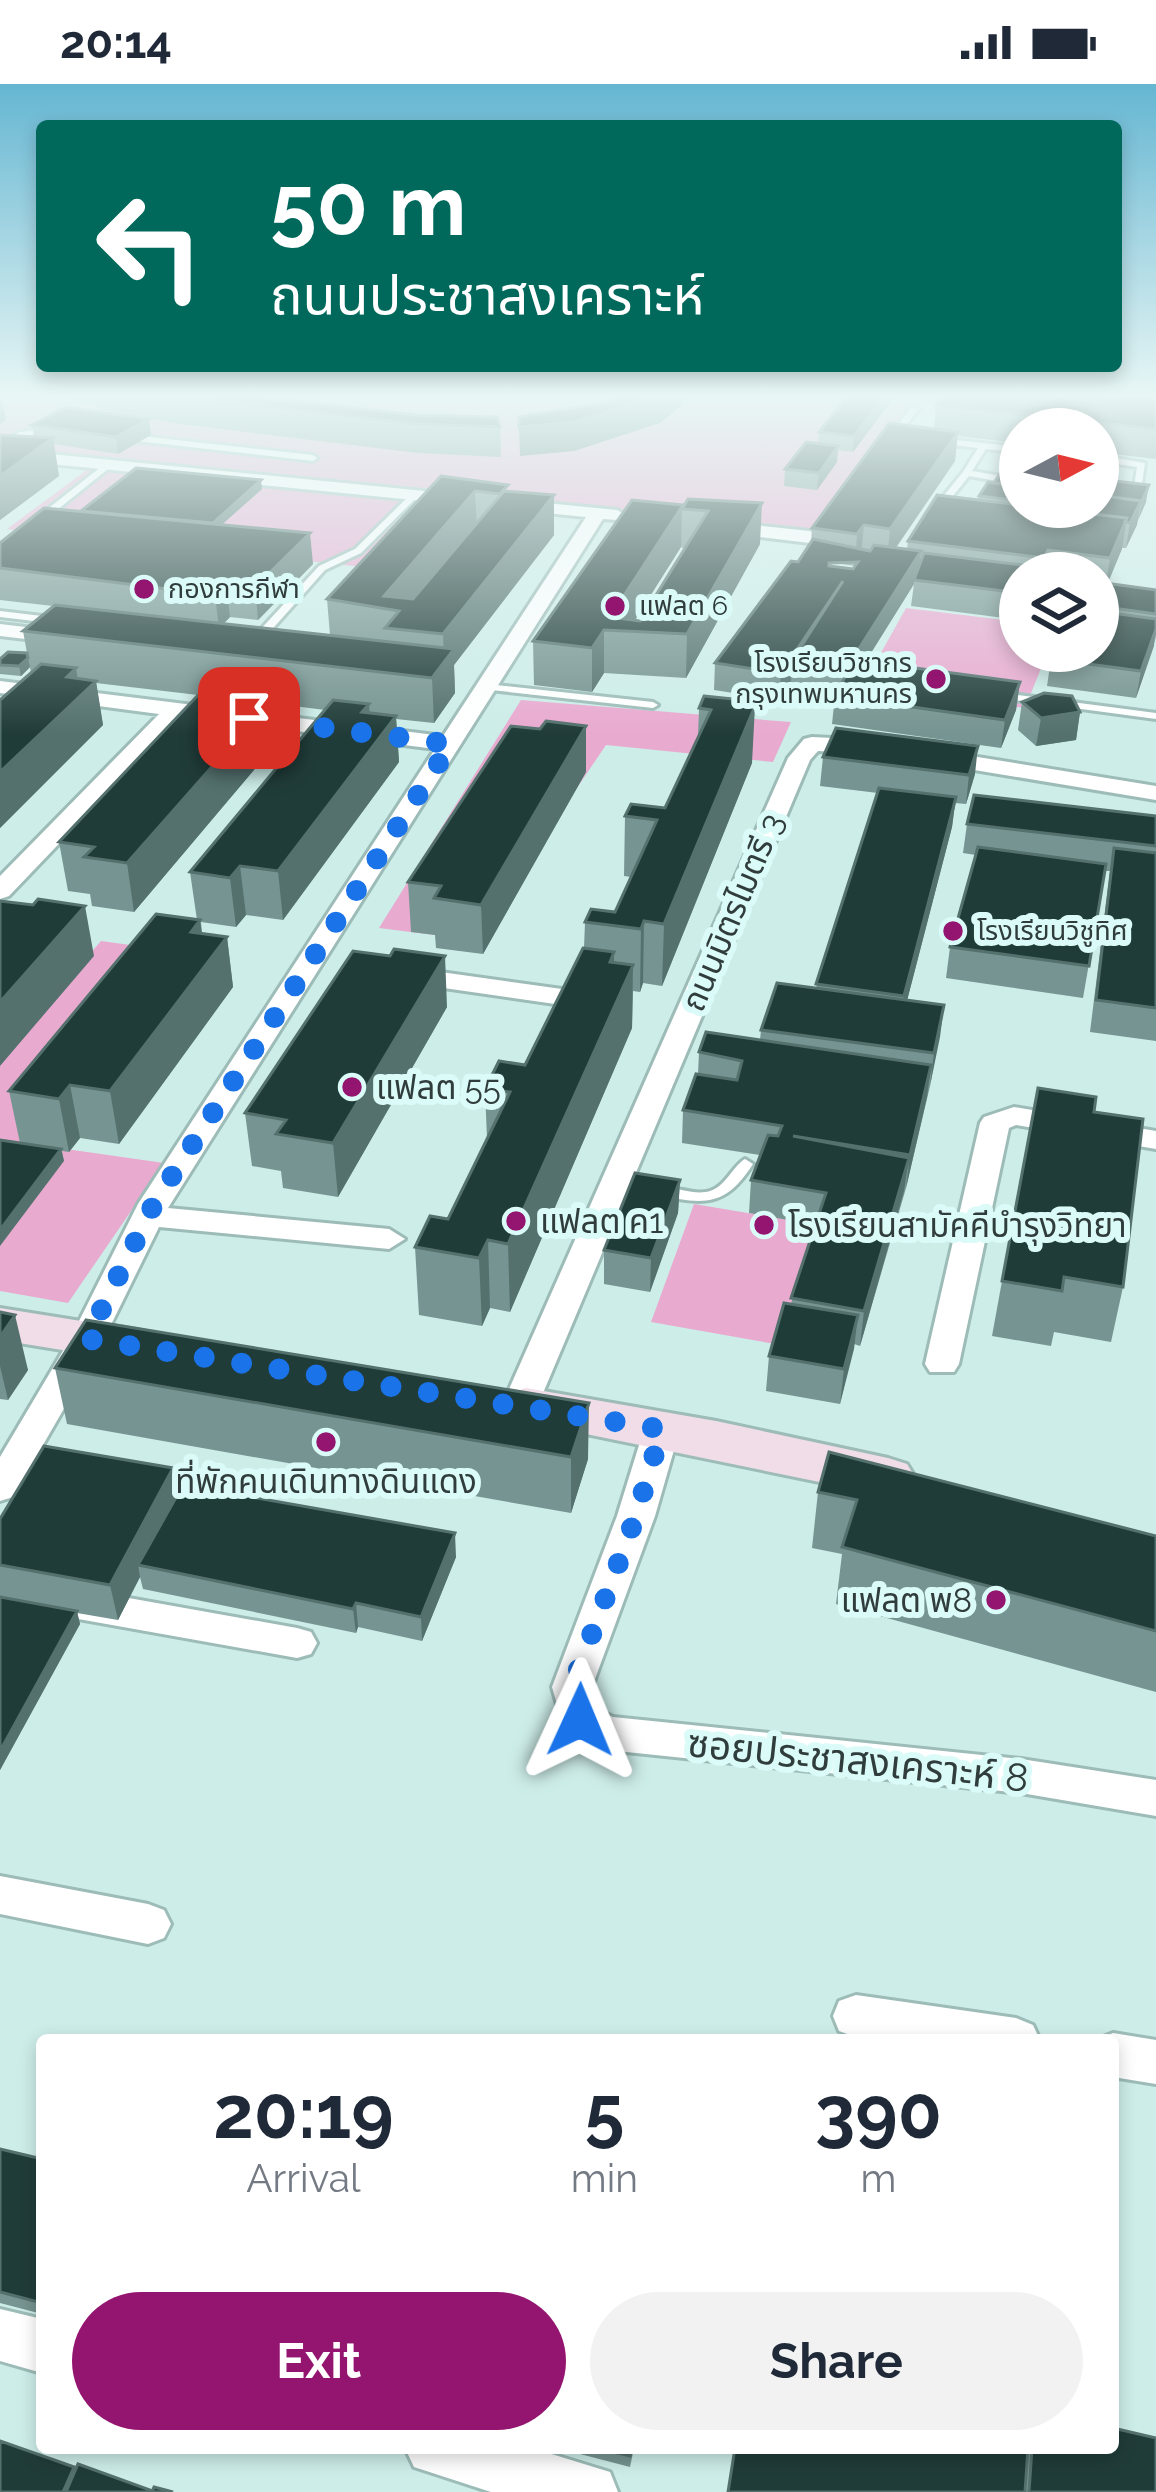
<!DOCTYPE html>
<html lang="en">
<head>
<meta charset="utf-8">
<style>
  :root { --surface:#fff; --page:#f2f2f3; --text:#1f2937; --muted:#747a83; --accent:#931570 }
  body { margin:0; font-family:Raleway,"Noto Sans Thai",sans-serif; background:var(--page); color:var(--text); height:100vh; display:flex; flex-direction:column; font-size:45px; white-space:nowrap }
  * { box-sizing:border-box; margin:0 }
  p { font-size:39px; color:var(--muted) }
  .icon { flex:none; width:66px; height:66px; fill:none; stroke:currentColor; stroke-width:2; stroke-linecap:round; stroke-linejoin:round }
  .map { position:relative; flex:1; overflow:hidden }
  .side { position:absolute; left:36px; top:1950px; width:1083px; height:420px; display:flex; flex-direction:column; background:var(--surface); border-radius:12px; box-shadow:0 6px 18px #0003 }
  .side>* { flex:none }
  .banner { position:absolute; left:36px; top:36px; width:1086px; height:252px; border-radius:12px; box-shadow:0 6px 18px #0003; background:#00695c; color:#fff; overflow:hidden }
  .needle { width:78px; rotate:83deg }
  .fabs { position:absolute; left:999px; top:324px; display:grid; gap:24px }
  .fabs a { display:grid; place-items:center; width:120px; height:120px; border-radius:50%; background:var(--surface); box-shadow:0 6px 18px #0003; font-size:60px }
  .pin { position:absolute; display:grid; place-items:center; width:102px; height:102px; color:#fff; margin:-51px; border-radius:24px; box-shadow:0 6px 18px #0006 }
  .me { position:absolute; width:132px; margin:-66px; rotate:1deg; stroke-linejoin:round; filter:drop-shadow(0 0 9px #0008) }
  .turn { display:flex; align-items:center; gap:42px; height:252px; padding:0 36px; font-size:54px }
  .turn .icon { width:156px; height:156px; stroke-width:2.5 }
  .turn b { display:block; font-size:84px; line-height:102px }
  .eta { display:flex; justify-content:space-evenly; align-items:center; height:204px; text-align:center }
  .eta b { font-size:72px; font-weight:700; line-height:84px }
  .primary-button { display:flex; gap:24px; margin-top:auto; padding:24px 36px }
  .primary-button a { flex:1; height:138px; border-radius:72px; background:var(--accent); color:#fff; font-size:48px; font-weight:700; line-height:138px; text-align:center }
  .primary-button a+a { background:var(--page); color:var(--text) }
  .status { display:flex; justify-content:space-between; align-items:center; height:84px; padding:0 60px; background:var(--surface); direction:ltr }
  .status svg { height:33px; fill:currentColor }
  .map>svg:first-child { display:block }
  .green { fill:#e9aad0 }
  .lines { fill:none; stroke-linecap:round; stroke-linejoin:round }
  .lane-casing { stroke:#9dbcb8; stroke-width:6 }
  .street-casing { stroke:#9dbcb8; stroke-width:6 }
  .secondary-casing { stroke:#9dbcb8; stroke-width:6 }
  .lane { fill:#fff; fill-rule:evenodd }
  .street { fill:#fff; fill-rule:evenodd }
  .secondary { fill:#f0dde8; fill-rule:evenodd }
  .wall { fill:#769491; fill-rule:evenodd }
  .shaded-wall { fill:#54716e }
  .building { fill:#203c39; stroke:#54716e; stroke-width:3; fill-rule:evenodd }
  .route { stroke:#1a73e8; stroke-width:21; stroke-dasharray:0 37.8 }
  .poi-dot { fill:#931570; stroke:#dafbf7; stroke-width:4.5 }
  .labels { text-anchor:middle; stroke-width:12; stroke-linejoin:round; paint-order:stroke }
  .far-poi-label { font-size:27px; fill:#303d3c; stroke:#dafbf7; text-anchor:start }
  .street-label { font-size:33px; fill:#303d3c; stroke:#dafbf7 }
  .poi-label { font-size:33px; fill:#303d3c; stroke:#dafbf7; text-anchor:start }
  .near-street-label { font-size:39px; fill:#303d3c; stroke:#dafbf7 }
</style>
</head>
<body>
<div class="status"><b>20:14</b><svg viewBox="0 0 49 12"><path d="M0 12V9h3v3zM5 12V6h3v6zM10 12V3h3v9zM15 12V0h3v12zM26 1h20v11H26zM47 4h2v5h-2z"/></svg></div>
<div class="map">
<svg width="1156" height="2408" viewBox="0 0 1156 2408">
  <rect width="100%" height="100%" fill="#cdede9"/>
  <path class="green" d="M0,313H924L821,458L0,368Z
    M88,385L419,418L363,483L7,445Z
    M906,524L1020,538V567H1048L1025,624L863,601Z
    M521,616L791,638L773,678L606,661L474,856L379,844Z
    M101,857L188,869L45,1062L164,1079L68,1219L0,1207V972Z
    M694,1120L826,1142L792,1263L651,1238Z"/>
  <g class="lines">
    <g class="lane-casing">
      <path id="lane" d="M912,323L919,325L892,359H886V355Z
        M54,344L57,348L25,352L0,367V360L20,348Z
        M122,350L313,371L317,374L313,377L119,355Z
        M937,354L1020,363V369L986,365L972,387L1020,395V401L969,392L940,428H934L932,426L963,388L978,364L934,359Z
        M1098,371L1145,379L1141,407L1126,412L1098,409V403L1125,406L1134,403L1137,383L1098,377Z
        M106,379L113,381L42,438H36V434Z
        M412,409L419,411L361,469L325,486L267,551L255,557H247V553L259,547L319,482L355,465Z
        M0,527L59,534L64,537L59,540L0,533Z
        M486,600L653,618L658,621L653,624L482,605L481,603Z
        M996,608L1156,629V635L992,613V609Z
        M745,1075L753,1080C725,1124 703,1121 655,1110L653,1107C670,1097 690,1113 710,1107C726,1102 732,1083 745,1075Z"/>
    </g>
    <g class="street-casing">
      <path id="street" d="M0,365L617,426L626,431L617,436L603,435L168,1124L389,1145L405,1155L389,1165L159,1143L104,1255L13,1413L0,1417V1373L70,1255L138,1120L435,665L181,632L9,812L0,815V792L159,630L0,609V597L443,652L586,433L0,375Z
        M716,437L810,447L819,453L810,459L709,447L707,443Z
        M0,540L68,548L78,554L68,560L0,552Z
        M812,653L871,656L882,663L871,670L818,667L810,676L538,1321L532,1330H508L502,1321L788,674L804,655Z
        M934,666L1156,702V716L926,678L923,673Z
        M405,883L569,906L583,914L569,922L395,897L391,891Z
        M1014,1023L1156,1047V1065L1016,1041L1009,1044L959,1280L954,1288H930L925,1280L980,1039L984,1033Z
        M662,1333L675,1336L680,1345L655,1432L592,1603L598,1626L613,1633L1021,1675L1156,1696V1732L1021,1709L607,1666L565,1648L552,1603L617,1432L644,1345L649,1336Z
        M0,1491L297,1544L311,1548L317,1559L311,1570L297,1574L0,1521Z
        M0,1792L148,1820L164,1826L171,1840L164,1854L148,1860L0,1830Z
        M856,1911L1016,1934L1033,1941L1040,1956L856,1953L839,1947L833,1932L839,1917Z
        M1113,1949L1156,1956V2000L1113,1993V1956H1096Z
        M0,2225L42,2235V2289L0,2277Z
        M405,2364H532L610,2388L618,2408H491L414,2383Z"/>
    </g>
    <g class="secondary-casing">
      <path id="secondary" d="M0,1224L137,1246L155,1250L162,1262L155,1274L137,1278L0,1256Z
        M526,1304L716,1337L888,1374L907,1380L915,1393L907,1406L888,1412L508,1334L500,1322L508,1310Z"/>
    </g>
    <use href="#lane" class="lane"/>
    <use href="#street" class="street"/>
    <use href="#secondary" class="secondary"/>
  </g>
  <path class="wall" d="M73,313H258L500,343L501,373L418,369L173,339L101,325Z
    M1156,313V375L1104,369L1098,389V345H1020V423H1098V395L1146,418L1126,464H1122L1107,499L1156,506V553L1136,614L1047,602L1051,575L1098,567V489H1020V536L911,522L914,500L866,577L1020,598L1016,626L1001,664L832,640L835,611L790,604L791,598L779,616L714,606L715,579L798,478L811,458L812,444L934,345L936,321ZM957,352L1018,359L1008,377L1007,384L979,412L978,416L908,457L907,465L896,464L955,377ZM829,479H834L855,482L853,485L829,482Z
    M891,317L853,368L838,366L837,378L817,406L784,402L785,385L818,359L819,348Z
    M149,335L151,351L118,370L54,360L59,392L0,436V351L34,353L32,341Z
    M441,392L508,407L554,451L454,581L455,609L434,639L396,635L399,678L283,836L246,831L236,843L201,838L202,849L227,853L233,903L119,1060L80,1054L69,1068L62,1067L64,1077L20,1059L9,1007L197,836L190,788L325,626L278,620L281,654L134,828L92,822L90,810L68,807L59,758L198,611L96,599L103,641L0,744V616L31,589L30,583L21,592L0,590V575L27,569L23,547L53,522L0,516V459L81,427L262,405L222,440L313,480L258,536L230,533L223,540L330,551L327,515Z
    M688,415L760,460L686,594L604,589L592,608L534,601L533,557ZM681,463L684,465L640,537L635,536Z
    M743,616L752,679L662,902L643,899L640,908L633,907L632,944L510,1228L490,1224L482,1242L419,1231L415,1163L448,1135L487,1055L485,1005L525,981L584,864L585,838L615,828L631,793L624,792L625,732L665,724L698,654L699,624Z
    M1022,618L1080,628L1076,656L1036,662L1018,646Z
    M823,673L975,690L966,720L955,719L952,743L907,916L944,921L930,1002L906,1104L860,1262L854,1260L840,1320L766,1307L769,1272L791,1220L815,1141L749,1129L751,1096L760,1071L682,1059L683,1026L698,990L699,968L760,956L761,946L816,904L878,709L820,702Z
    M586,688L483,870L436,864L435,851L411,848L408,798Z
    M1156,732V957L1090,948L1110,787H1105L1083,914L946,894L950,863L976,771L963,769L967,740Z
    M390,872L447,923L338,1113L283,1104L281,1087L252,1082L245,1029Z
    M1094,1028L1123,1203L1111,1258L1054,1248L1051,1262L992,1252L1002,1197Z
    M680,1096L678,1129L650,1208L604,1200V1166Z
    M0,1228L28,1286L8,1316L0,1315Z
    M55,1284L588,1375L571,1429L67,1340Z
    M818,1408L1156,1452V1608L836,1520L842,1470L812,1464Z
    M177,1411L456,1473L422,1557L358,1543L356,1549L143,1505L140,1493L118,1536L77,1529L80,1540L0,1686V1435Z
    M0,2065L42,2075V2230L0,2219Z
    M557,2364H634L630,2383Z
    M1028,2364H1113L1156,2408H1026Z"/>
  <path class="shaded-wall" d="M2,313L6,336L0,340V315Z
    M654,313H685L681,322L660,339L574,367L520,372L519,343Z
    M884,313H891V317L853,368L854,352Z
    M149,335L151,351L118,370L116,353Z
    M958,348L955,377L887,476L890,445Z
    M53,354L59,392L0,436V392Z
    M838,362L837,378L817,406L819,389Z
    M261,396L262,405L199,461L198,452Z
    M1149,401L1146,418L1139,434L1142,417Z
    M475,407L477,447L400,539L399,527L384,512Z
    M554,411V451L454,581L455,609L434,639L432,594L444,578L443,550Z
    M1141,417L1137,441L1126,464L1130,439Z
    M762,419L760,460L686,594L687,550Z
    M682,425L681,463L628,547L610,533Z
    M1127,434L1122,465L1105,506L1110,474Z
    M864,441L861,473L855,482L857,450Z
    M310,449L313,480L258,536L255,503Z
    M921,467L918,493L914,496V500L844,612L846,585Z
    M843,497L792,577L791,598L779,616L781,589Z
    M226,500L230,533L219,544L215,511Z
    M1156,542L1154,562L1136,614L1141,587Z
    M604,546V589L592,608V564Z
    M28,574L30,583L21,592L19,582Z
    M76,584L80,611L96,597L103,641L0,744V688L67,593Z
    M1020,598L1016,626L1001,664L1005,636Z
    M277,609L281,654L134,828L127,779Z
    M743,616L741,655L755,622L752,679L662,902L664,840Z
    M369,620L372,664L396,632L399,678L283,836L278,787L362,628Z
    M1080,628L1076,656L1036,662L1041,634Z
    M586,642V688L483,870L481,821Z
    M978,662L975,690L966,720L969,691Z
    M956,713L952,743L900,944L904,912Z
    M240,782L246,831L236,843L230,794Z
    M85,822L94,872L0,982V918Z
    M200,836L206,880L227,853L233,903L119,1060L110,1007L191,848Z
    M644,837L643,899L640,908L641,845Z
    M614,868V925L633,881L632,944L510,1228L508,1160Z
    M445,872L447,923L338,1113L333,1059Z
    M944,921L940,953L930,1002L934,969Z
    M931,981L927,1013L906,1104L910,1071Z
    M70,1001L80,1054L69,1068L59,1015Z
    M61,1065L64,1077L0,1162V1146Z
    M909,1074L904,1107L860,1262L864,1227Z
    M680,1096L678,1129L650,1208L651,1174Z
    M488,1156L490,1224L482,1242L479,1174Z
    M15,1231L28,1286L8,1316L0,1282V1253Z
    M858,1231L854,1265L840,1320L844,1285Z
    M589,1319L588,1375L571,1429V1373Z
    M173,1384L179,1419L138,1481L140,1493L118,1536L110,1501Z
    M455,1449L456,1473L422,1557L421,1533Z
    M356,1519L358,1543L356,1549L353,1525Z
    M77,1527L80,1540L0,1686V1667Z"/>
  <path class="building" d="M186,313H258L417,331L497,333L500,343L417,340Z
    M618,313H654L574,338L519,343V333L603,319Z
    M847,313H884L854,352L819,348Z
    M942,313H1156V345L936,321Z
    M66,323L149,335L116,353L32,341Z
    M889,339L958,348L890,445L864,441L857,450L812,444Z
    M0,351L53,354L0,392Z
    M1020,356V378L1008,377Z
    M806,358L838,362L819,389L785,385Z
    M1098,363L1105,364L1098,378Z
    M136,384L261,396L213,439L81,427Z
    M1003,384L1020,386V402L994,399Z
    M441,392L508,401L500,410L475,407L384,512L413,515L504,407L554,411L443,550L385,544L399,527L327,515Z
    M1098,395L1149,401L1142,417L1098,411Z
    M988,398L1020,402V417L979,412Z
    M937,411L1020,421V423H1036L1127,434L1110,474L1048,466L1044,474L908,457Z
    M1098,411L1141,417L1130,439L1125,438L1127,434L1040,424L1098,423Z
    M688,415L762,419L687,550L604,546L592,564L533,557L632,416L683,421L610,533L640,537L708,427L682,425Z
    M44,424L310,449L255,503L226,500L215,511L0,484V459Z
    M813,455L870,467L874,461L921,467L846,585L792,577L843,497L781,589L715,579L791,477L798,478ZM858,478L853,485L829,482V479Z
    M924,469L1047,484L1045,489H1020V509L914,496Z
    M1098,498L1156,506V530L1098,522Z
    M55,521L454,565L432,594L23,547Z
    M1098,527L1156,535V545L1141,587L1051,575L1055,567H1098Z
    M8,568L27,569L28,574L19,582L0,581V575Z
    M855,576L1020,598L1005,636L834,612Z
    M41,580L76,584L67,593L96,597L0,688V616Z
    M240,604L277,609L127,779L84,773L94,763L59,758L200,609L232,613Z
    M1044,609L1072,612L1080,628L1041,634L1022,618Z
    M704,612L743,616L742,621L755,622L664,840L644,837L641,845L585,838L591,825L615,828L657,736L625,732L631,720L665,724L711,626L699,624Z
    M333,616L369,620L362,628L396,632L278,787L240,782L230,794L190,788Z
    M546,637L586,642L481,821L434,814L441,802L408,798L511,642L540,645Z
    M836,644L978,662L969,691L823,673Z
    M879,704L956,713L904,912L816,900Z
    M974,711L1156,732V762L967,740Z
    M978,763L1106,780L1089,882L950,863Z
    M1114,764L1156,769V924L1096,916Z
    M38,815L85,822L0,918V817L33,821Z
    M156,830L200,836L191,848L227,853L110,1007L70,1001L59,1015L9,1007Z
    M583,864L614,868L610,878L633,881L508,1160L488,1156L479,1174L415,1163L430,1132L448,1135L510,1008L485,1005L499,977L525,981Z
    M394,865L445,872L333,1059L276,1050L286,1036L245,1029L353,867L390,872Z
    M777,899L944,921L934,969L761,946Z
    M706,948L931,981L910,1071L793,1052L909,1074L864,1227L791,1214L826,1109L751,1096L768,1051L778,1052L782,1042L683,1026L696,990L737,996L742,977L699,968Z
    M1038,1004L1096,1013L1094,1028L1143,1035L1123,1203L1064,1193L1062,1207L1002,1197Z
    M0,1056L61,1065L0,1146Z
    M635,1089L680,1096L651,1174L604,1166Z
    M784,1219L858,1231L844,1285L769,1272Z
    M0,1228L15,1231L0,1253Z
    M86,1236L589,1319L571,1373L55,1284Z
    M44,1362L173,1384L110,1501L0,1481V1435Z
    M829,1368L1156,1452V1547L842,1463L857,1416L818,1408Z
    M183,1401L455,1449L421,1533L356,1519L353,1525L138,1481Z
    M0,1513L77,1527L0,1667Z
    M0,2065L42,2075V2219L0,2208Z
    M1113,2344L1156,2354V2408H1029L1032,2364H1113Z
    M0,2357L74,2383L63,2408H0Z
    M598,2364H632L630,2372Z
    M735,2364H1028L1025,2408H728Z
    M78,2380L150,2406V2408H66Z
    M154,2403L173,2408H152Z"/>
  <linearGradient id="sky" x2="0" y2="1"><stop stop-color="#65b6d2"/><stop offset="0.48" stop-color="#e8f7f5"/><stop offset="1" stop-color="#e8f7f5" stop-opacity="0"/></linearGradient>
  <rect width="1156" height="650" fill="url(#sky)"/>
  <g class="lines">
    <path class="route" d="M249,634L451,660L154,1120L87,1255L662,1345L636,1432L572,1603L580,1636"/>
  </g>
  <g class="poi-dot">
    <circle cx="144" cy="505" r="12"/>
    <circle cx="615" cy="522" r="12"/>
    <circle cx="936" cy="595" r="12"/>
    <circle cx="953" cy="847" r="12"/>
    <circle cx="352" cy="1003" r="12"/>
    <circle cx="516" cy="1137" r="12"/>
    <circle cx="764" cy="1141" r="12"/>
    <circle cx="326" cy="1358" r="12"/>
    <circle cx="996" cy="1516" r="12"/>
  </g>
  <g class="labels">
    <g class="far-poi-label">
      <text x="168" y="514">กองการกีฬา</text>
      <text x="639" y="531">แฟลต 6</text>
      <text x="912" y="588" text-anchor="end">โรงเรียนวิชากร<tspan x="912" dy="31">กรุงเทพมหานคร</tspan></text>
      <text x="977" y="856">โรงเรียนวิชูทิศ</text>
    </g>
    <g class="street-label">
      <text transform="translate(732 828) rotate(-67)" y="12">ถนนมิตรไมตรี 3</text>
    </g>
    <g class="poi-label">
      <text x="376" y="1015">แฟลต 55</text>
      <text x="540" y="1149">แฟลต ค1</text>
      <text x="788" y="1153">โรงเรียนสามัคคีบํารุงวิทยา</text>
      <text x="326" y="1409" text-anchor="middle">ที่พักคนเดินทางดินแดง</text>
      <text x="972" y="1528" text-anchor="end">แฟลต พ8</text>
    </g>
    <g class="near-street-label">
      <text transform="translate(858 1676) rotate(6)" y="14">ซอยประชาสงเคราะห์ 8</text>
    </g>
  </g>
</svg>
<div class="fabs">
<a><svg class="needle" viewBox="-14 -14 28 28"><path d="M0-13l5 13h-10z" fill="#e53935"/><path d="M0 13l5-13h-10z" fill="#747a83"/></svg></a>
<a><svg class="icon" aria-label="layers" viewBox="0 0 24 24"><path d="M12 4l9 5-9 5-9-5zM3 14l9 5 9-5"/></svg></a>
</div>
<div class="pin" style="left:249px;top:634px;background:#d93025"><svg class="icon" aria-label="arrive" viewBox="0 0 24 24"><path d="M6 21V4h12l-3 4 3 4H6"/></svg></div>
<svg class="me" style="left:580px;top:1636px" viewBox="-20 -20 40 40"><path d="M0-17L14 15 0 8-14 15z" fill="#1a73e8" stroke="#fff" stroke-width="4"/></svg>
<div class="banner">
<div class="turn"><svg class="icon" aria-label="left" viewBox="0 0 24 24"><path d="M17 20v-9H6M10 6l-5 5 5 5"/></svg><div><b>50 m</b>ถนนประชาสงเคราะห์</div></div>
</div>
<section class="side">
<div class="eta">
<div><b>20:19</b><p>Arrival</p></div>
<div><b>5</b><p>min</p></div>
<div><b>390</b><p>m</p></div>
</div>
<div class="primary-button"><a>Exit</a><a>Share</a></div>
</section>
</div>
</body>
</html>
